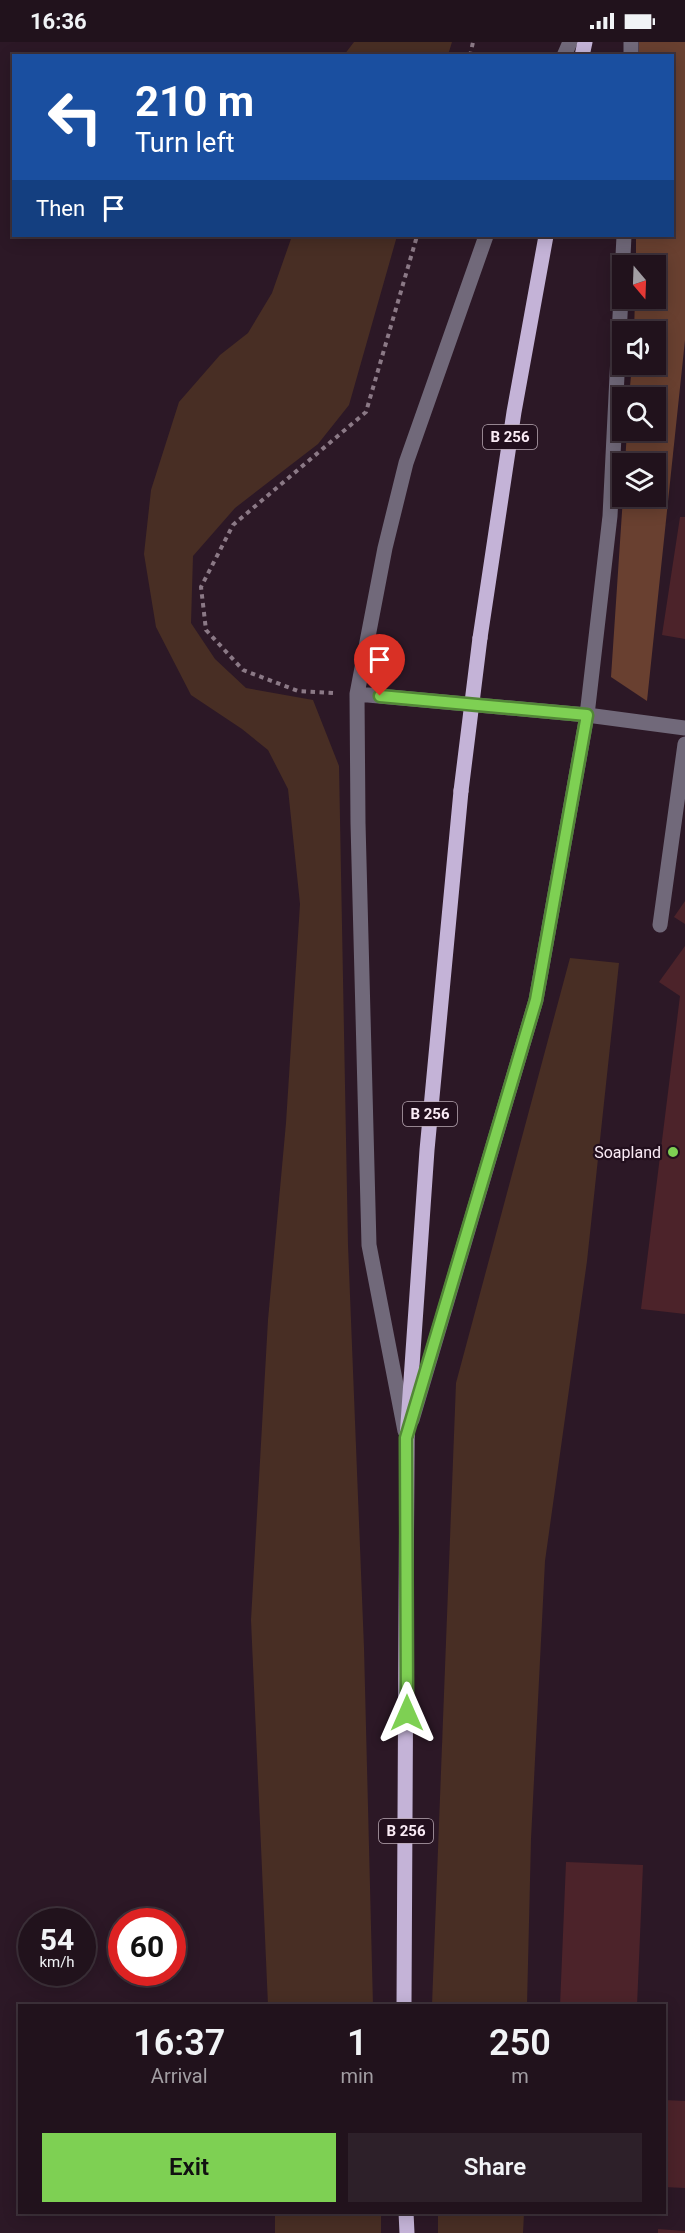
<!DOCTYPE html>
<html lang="en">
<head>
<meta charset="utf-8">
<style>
  :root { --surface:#21121c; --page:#2d2029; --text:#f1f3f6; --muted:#a29ea3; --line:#3e323b; --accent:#7ed053 }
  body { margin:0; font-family:Roboto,sans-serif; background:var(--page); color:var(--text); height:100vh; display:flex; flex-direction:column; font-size:22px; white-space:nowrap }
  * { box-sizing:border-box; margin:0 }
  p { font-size:20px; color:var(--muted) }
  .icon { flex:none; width:33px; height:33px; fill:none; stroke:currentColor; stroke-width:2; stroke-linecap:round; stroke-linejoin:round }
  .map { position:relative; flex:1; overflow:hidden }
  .details { position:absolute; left:18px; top:1962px; width:648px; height:210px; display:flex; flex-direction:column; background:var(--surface); border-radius:0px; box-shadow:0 3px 15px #0003,0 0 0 2px var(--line) }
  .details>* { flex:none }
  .hud { position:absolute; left:12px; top:12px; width:662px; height:183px; border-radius:0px; box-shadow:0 3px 15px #0003,0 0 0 2px var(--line); background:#1a4fa0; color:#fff; overflow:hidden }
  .needle { width:39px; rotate:161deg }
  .fabs { position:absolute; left:612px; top:213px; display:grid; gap:12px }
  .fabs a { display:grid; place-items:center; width:54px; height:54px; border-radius:0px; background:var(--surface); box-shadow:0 3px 15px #0003,0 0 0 2px var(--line); font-size:30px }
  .speed { position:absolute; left:18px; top:1866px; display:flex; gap:12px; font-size:30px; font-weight:700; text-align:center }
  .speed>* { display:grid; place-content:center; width:78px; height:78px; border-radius:50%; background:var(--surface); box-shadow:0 3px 15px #0003,0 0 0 2px var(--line); line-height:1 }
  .speed small { font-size:15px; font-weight:400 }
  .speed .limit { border:9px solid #d22; background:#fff; color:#111 }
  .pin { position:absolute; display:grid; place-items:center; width:51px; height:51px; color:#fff; margin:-62px -26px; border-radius:50% 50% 50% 0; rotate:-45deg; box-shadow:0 0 6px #0007 }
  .pin .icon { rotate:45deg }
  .me { position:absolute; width:66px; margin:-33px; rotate:0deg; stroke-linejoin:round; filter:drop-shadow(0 0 4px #0008) }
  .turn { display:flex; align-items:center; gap:21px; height:126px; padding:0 24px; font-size:27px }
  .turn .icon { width:78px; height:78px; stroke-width:2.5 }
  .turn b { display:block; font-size:42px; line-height:51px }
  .then { display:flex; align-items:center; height:57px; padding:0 24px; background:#0003; gap:12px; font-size:22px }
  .eta { display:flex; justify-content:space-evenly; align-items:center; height:102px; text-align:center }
  .eta b { font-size:36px; font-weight:600; line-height:42px }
  .primary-button { display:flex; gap:12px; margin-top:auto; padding:12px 24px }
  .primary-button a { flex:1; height:69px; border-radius:0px; background:var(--accent); color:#111; font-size:24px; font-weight:600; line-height:69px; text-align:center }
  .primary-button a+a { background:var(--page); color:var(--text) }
  .status { display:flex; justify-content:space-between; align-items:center; height:42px; padding:0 30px; background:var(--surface); direction:ltr }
  .status svg { height:16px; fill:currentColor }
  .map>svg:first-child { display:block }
  .green { fill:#482e24 }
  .forest { fill:#694030 }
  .building { fill:#4c232a }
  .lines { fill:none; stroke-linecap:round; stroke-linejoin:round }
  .path { stroke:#8b7986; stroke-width:4; stroke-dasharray:4.5 4.5; stroke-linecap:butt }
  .minor { stroke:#71697a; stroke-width:15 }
  .major { stroke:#c4b3d7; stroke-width:15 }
  .major-bridge { stroke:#c4b3d7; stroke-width:15 }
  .route-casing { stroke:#528736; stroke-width:15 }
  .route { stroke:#7ed053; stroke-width:10 }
  .poi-dot { fill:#7ed053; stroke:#220f1d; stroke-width:2 }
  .labels { text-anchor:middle; stroke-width:4.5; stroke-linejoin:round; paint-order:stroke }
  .shield { fill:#220f1d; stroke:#b9a9b4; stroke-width:1.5 }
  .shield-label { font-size:15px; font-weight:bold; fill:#faebf5 }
  .poi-label { font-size:16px; fill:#faebf5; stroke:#220f1d; text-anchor:end }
</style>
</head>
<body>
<div class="status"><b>16:36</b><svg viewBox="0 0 49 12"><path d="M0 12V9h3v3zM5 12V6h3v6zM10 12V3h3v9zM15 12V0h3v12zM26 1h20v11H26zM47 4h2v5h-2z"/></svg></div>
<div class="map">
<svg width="685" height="2191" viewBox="0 0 685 2191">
  <rect width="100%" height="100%" fill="#2c1826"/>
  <path class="green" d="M354,0H452L448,13H344Z
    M292,194H397L349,363L318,402L235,466L193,514L191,581L215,617L246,646L313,658L339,724L348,1203L364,1606L373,1964L268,1963L251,1578L268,1278L286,1081L300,862L288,747L268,708L242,687L191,653L156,585L144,512L151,448L179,360L220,313L248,291L272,251Z
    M570,916L619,921L587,1219L545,1519L531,1797L527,1963H432L456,1341Z
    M275,2171H381V2191H275Z
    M438,2171H524L523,2191H438Z"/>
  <path class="forest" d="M639,0H685V298L647,659L611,635L623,455L656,454V422L625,421L627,389L656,388V356L629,355L632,323L656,322V290L634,289L635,257L656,256V224L636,223V194H672V14L639,13Z"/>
  <path class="building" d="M680,475H685V597L662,593Z
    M685,859V882L674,875Z
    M685,904V1272L641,1267L680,954L659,940Z
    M566,1820L643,1823L637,1964H560Z
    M664,2058L685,2059V2146L664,2145Z
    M658,2187L685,2189V2191H658Z"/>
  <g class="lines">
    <path class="path" d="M470,14L473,0
      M333,651L298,649L243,628L206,588L201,545L233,483L366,370L417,194"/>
    <path class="minor" d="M564,14L570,0
      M631,14V0
      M357,652L587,673L685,686
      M660,883L685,702
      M412,1378L536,958L587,673L610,474L624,194
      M405,1389L369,1203L358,781L357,652L385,506L406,421L486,194"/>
    <path class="major" d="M582,14L585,0
      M480,596L514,370L546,194
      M404,1964L407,1396L427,1108L461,749
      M406,2170L407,2191"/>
    <path class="major-bridge" d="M461,749L480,596"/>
  </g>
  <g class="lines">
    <g class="route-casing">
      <path id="route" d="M380,654L587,673L536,958L406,1396L407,1671"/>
    </g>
    <use href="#route" class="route"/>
  </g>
  <circle class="poi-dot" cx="673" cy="1110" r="6"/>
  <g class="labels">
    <g class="shield">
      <rect x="483" y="383" width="54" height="24" rx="4.5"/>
      <rect x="403" y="1060" width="54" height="24" rx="4.5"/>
      <rect x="379" y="1777" width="54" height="24" rx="4.5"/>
    </g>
    <g class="shield-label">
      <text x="510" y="400">B 256</text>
      <text x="430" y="1077">B 256</text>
      <text x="406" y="1794">B 256</text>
    </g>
    <g class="poi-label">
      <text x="661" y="1116">Soapland</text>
    </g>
  </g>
</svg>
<div class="fabs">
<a><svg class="needle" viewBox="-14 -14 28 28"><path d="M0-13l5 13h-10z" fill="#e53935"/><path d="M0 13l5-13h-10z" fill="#a29ea3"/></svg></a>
<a><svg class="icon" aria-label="sound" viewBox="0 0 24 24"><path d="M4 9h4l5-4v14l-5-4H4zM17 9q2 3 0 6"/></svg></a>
<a><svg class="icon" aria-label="search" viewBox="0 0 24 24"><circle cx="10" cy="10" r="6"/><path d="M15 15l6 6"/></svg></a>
<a><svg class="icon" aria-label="layers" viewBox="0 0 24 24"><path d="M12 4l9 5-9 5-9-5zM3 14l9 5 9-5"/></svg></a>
</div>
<div class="speed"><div>54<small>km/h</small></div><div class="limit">60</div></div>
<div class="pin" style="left:380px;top:654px;background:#d93025"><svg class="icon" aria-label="arrive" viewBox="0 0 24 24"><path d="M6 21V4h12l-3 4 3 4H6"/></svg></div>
<svg class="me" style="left:407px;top:1671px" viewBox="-20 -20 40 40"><path d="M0-17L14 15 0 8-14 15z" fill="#7ed053" stroke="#fff" stroke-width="4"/></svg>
<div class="hud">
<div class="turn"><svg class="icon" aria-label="left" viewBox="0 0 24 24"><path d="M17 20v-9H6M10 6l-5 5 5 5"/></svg><div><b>210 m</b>Turn left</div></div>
<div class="then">Then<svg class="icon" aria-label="arrive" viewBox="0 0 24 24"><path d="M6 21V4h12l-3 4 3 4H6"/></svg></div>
</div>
<section class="details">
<div class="eta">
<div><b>16:37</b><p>Arrival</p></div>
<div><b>1</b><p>min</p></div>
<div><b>250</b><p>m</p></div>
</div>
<div class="primary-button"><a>Exit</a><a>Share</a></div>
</section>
</div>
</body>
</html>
